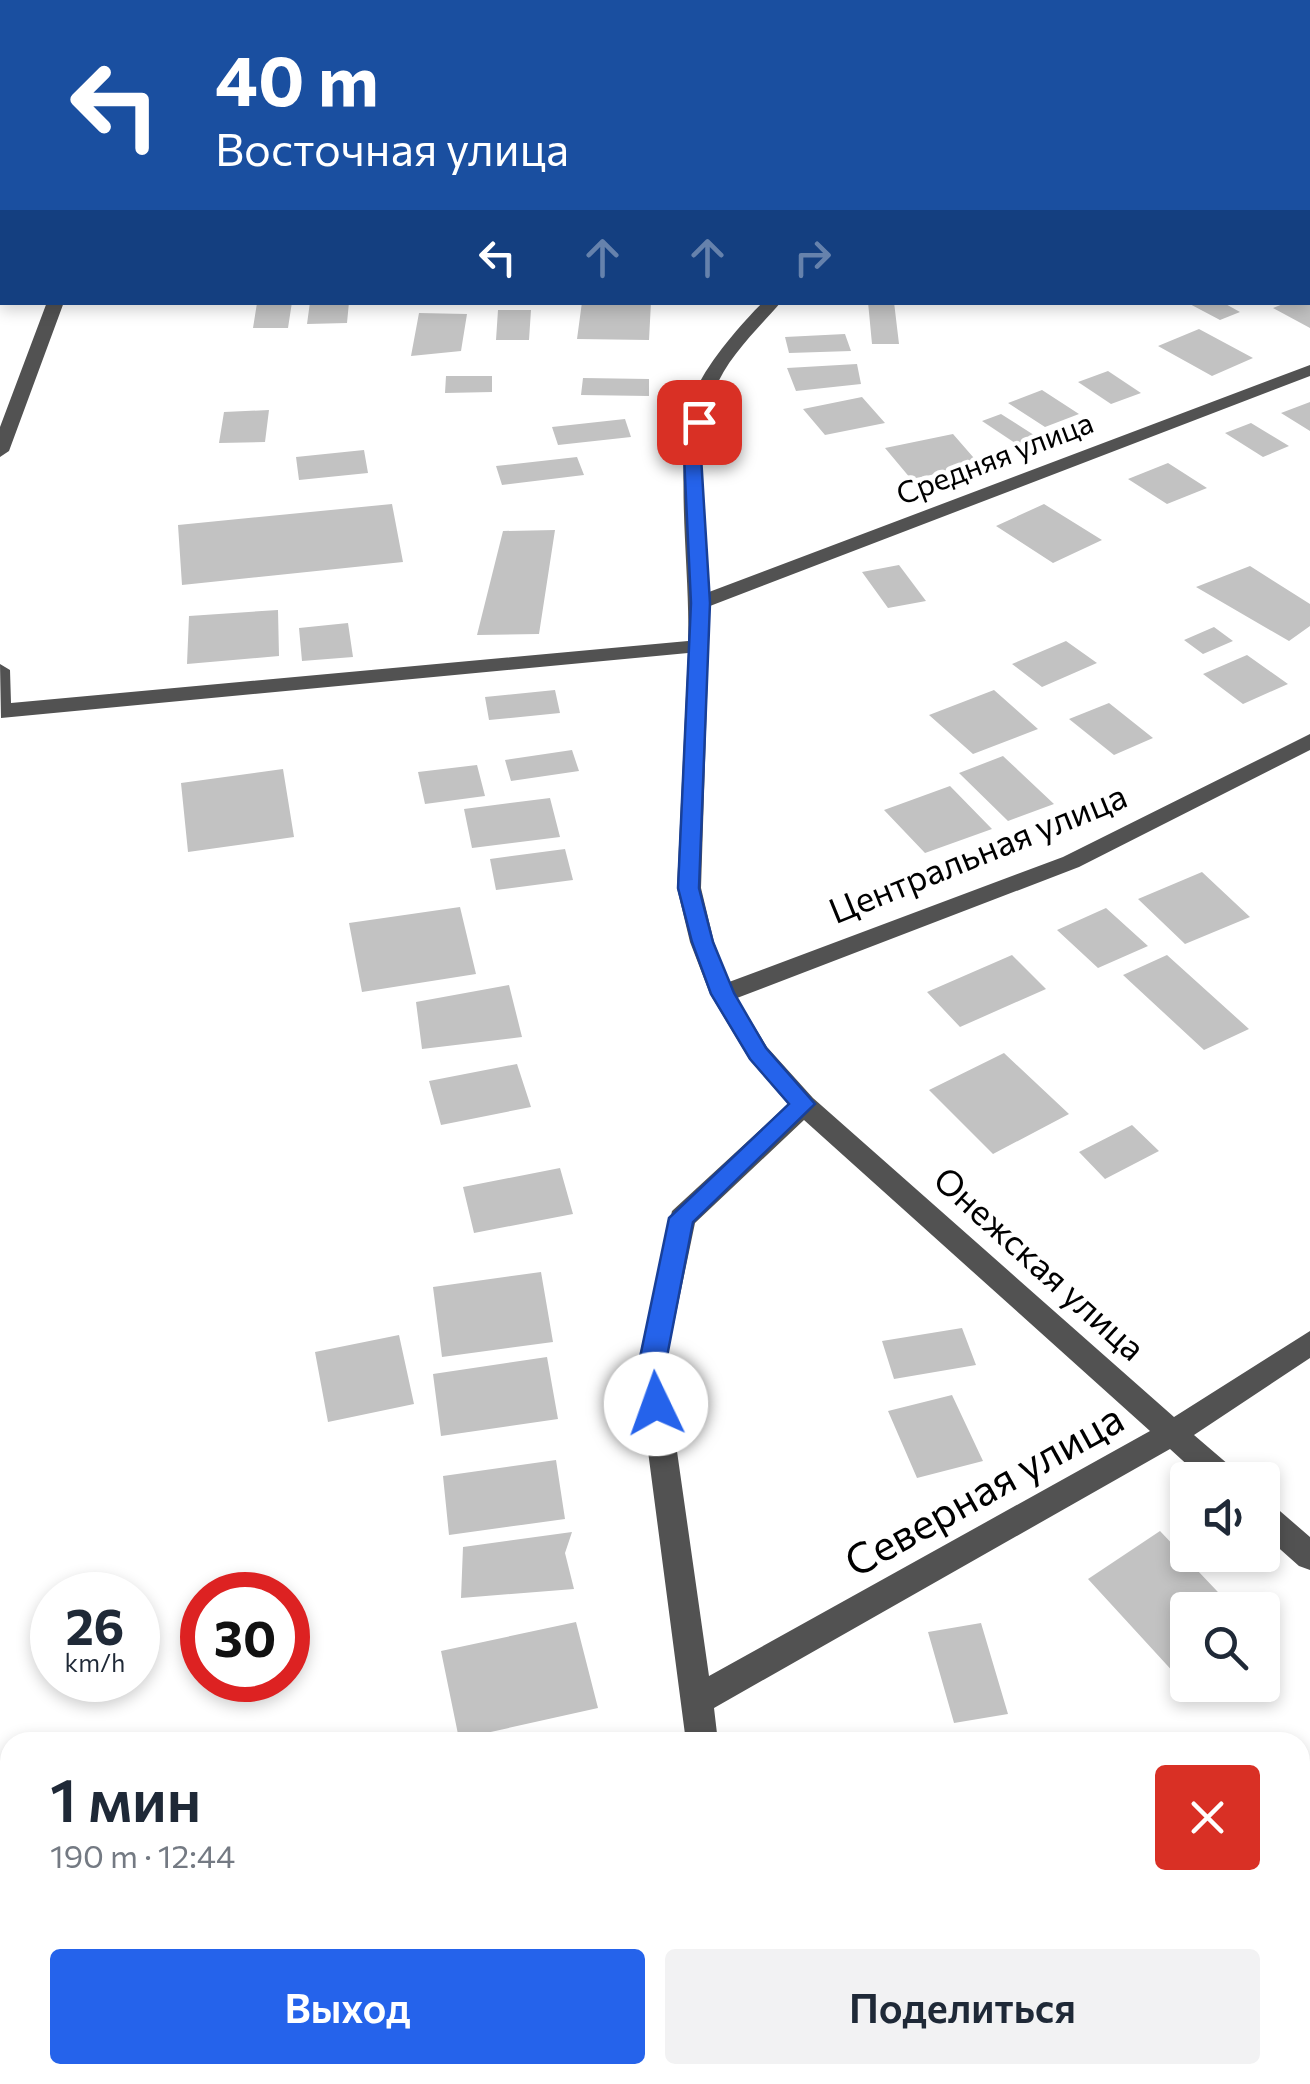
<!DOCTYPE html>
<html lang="ru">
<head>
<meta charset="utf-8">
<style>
  :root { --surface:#fff; --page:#f2f2f3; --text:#1f2937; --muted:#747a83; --accent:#2563eb }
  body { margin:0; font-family:Commissioner,sans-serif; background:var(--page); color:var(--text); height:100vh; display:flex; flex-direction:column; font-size:38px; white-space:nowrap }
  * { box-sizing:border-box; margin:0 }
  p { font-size:32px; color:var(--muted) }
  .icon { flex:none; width:55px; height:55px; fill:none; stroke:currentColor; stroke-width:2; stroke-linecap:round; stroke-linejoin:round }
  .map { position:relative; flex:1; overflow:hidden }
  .details { position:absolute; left:0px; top:1732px; width:1310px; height:352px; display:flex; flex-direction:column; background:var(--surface); border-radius:30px 30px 0 0; box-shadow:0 5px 15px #0003 }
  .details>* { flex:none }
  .banner { position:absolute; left:0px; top:0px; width:1310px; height:305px; box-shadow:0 5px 15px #0003; background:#1a4fa0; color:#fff; overflow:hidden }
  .fabs { position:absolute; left:1170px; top:1462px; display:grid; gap:20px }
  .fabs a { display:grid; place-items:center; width:110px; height:110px; border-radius:10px; background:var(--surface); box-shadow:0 5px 15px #0003; font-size:50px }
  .speed { position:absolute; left:30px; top:1572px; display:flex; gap:20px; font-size:50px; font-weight:700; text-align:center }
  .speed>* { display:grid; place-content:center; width:130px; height:130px; border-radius:50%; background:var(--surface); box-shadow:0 5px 15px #0003; line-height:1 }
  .speed small { font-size:25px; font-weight:400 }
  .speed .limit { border:15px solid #d22; background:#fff; color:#111 }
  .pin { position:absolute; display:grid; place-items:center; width:85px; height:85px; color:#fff; margin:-42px; border-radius:20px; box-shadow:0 5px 15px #0006 }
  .me { position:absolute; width:110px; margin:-55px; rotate:357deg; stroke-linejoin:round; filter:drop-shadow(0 0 8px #0008) }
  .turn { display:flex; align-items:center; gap:35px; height:210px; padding:0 50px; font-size:45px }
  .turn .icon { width:130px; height:130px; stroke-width:2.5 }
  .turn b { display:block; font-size:70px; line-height:85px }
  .lanes { display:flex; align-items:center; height:95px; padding:0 50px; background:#0003; justify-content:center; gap:50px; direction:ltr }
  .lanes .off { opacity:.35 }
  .round { display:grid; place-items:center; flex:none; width:105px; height:105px; border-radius:10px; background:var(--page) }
  .headline { display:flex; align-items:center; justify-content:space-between; height:170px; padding:0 50px }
  h1 { font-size:60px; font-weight:600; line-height:75px }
  .cta { display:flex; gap:20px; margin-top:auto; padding:20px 50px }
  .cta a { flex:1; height:115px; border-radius:10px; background:var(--accent); color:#fff; font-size:40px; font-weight:600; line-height:115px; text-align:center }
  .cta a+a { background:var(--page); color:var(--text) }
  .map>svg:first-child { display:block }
  .water { fill:#a0a0a0 }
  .building { fill:#c2c2c2 }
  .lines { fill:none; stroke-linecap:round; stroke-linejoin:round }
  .minor { fill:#525252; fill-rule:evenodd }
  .route { fill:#2563eb; stroke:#184099; stroke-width:2.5 }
  .labels { text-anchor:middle; stroke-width:9; stroke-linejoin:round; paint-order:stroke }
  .far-street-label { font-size:30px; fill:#000; stroke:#fff }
  .street-label { font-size:35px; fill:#000; stroke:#fff }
  .near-street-label { font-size:42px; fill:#000; stroke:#fff }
</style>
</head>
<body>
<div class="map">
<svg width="1310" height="2084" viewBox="0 0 1310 2084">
  <rect width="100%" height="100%" fill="#fff"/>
  <path class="water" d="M0,0H364L2,2L0,247Z"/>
  <path class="building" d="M292,302L288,328H253L257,303Z
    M310,302H349L347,323L307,324Z
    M582,302H651L649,340L577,339Z
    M868,302H894L899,344H872Z
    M1186,302H1222L1240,312L1220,320Z
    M1288,302H1310V328L1273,308Z
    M498,310H531L529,340H496Z
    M419,313L467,314L461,351L411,356Z
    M1199,329L1253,358L1212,376L1158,346Z
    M845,334L851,351L789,353L785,337Z
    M857,364L861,384L796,391L787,368Z
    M1108,371L1141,393L1111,404L1078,382Z
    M446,376H492V392L445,393Z
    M583,378L649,379V396L581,395Z
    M1042,390L1079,414L1045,427L1008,403Z
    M862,397L885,423L825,435L803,409Z
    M1310,402V431L1281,413Z
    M269,410L265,442L219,443L224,412Z
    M1001,414L1037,437L1018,445L982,421Z
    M625,419L631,437L558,445L552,427Z
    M1251,423L1289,446L1263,457L1225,433Z
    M953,434L980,465L911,479L885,448Z
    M364,450L368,473L299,480L296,457Z
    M577,457L584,475L502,485L496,466Z
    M1168,463L1207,488L1167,504L1128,479Z
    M392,504L403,562L182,585L178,525Z
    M1044,504L1102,540L1053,563L996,526Z
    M555,530L539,634L477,635L503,531Z
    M899,565L926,601L888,608L862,572Z
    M1250,566L1310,604V626L1289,641L1196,587Z
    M278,610L279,656L187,664L189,616Z
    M348,623L353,657L302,661L299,628Z
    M1214,627L1233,641L1203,654L1184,640Z
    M1066,641L1097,663L1042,687L1012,664Z
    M1247,655L1288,684L1243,704L1203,674Z
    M555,690L560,713L489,720L485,697Z
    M994,690L1038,729L973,754L929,715Z
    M1109,703L1153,738L1114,755L1069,719Z
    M572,750L579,771L511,781L505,760Z
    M1003,756L1054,804L1008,821L959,773Z
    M477,765L485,796L425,804L418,772Z
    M283,769L294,837L188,852L181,783Z
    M950,786L992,829L925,853L884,810Z
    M550,798L560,837L472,848L464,809Z
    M565,849L573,880L496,890L490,859Z
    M1202,872L1250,917L1185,944L1138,899Z
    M460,907L476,974L362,992L349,923Z
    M1106,908L1148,946L1098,968L1057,930Z
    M1012,955L1046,989L960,1027L927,992Z
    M1167,955L1249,1029L1204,1050L1123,975Z
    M509,985L522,1037L422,1049L416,1002Z
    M1004,1053L1069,1114L993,1154L929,1090Z
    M517,1064L531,1107L441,1125L429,1081Z
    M1132,1125L1159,1151L1105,1179L1079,1152Z
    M560,1168L573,1214L474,1233L463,1187Z
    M541,1272L553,1342L442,1357L433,1287Z
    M962,1328L976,1365L894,1379L882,1341Z
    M399,1335L414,1404L328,1422L315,1352Z
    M547,1357L558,1419L441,1436L433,1374Z
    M952,1395L983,1461L917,1478L888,1411Z
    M556,1460L565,1519L449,1535L443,1476Z
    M1160,1531L1235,1610H1188V1688L1088,1579Z
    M572,1532L565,1553L574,1589L461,1598L463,1547Z
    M576,1622L598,1708L459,1739L441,1651Z
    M981,1623L1008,1714L954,1723L928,1632Z
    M1310,1774V1944L1300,1946V1776Z
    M1310,2008V2084H1208L1203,2075H1300V2011Z
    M229,2075H420V2076L395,2084H230Z"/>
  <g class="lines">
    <path class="minor" d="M47,302H64L9,451L0,457V427Z
      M763,302H781C759,328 727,357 715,390C691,452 706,528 709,592L1310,365V376L710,606L701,888L714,942L729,982L1063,857L1310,734V750L1079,867L737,998L767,1047L813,1098L1174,1417L1310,1331V1358L1194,1435L1236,1471L1240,1480H1204L1170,1449L714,1708L718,1742H686L637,1367L672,1211L788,1104L749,1059L710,994L690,942L677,888L688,653L1,718L0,664L10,670L11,703L688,641C691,571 671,449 697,388C709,361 742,323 763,302ZM804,1120L1150,1431L709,1676L665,1367L695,1223Z
      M1262,1501L1273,1505L1310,1537V1570L1299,1566L1262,1533Z
      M744,2075H780L782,2084H746Z"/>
  </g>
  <path class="route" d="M693,419L707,422L701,456L710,603L699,888L713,942L734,993L766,1048L815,1104L693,1222L665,1367L669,1404L666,1412L656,1415L647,1412L638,1367L669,1218L789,1104L750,1059L711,994L692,942L678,888L691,603L684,456Z"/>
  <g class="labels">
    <g class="far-street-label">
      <text transform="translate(995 459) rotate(-21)" y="10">Средняя улица</text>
    </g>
    <g class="street-label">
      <text transform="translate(978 854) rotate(-22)" y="12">Центральная улица</text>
      <text transform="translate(1039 1264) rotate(42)" y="12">Онежская улица</text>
    </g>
    <g class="near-street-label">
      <text transform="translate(984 1490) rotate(-29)" y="15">Северная улица</text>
    </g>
  </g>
</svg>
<div class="fabs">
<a><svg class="icon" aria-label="sound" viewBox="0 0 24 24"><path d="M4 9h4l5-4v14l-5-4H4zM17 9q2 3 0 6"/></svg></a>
<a><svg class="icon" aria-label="search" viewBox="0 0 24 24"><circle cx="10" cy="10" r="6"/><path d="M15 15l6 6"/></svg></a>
</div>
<div class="speed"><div>26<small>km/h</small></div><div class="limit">30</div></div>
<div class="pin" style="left:699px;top:422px;background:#d93025"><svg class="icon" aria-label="arrive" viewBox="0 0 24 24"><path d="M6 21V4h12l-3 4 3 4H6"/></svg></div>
<svg class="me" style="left:656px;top:1404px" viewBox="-20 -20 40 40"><circle r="19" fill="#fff"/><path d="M0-13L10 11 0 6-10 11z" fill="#2563eb"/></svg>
<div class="banner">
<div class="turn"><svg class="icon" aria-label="left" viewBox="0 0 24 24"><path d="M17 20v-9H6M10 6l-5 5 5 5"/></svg><div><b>40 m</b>Восточная улица</div></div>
<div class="lanes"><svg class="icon" aria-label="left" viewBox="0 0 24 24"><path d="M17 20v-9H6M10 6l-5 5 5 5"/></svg><svg class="icon off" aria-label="ahead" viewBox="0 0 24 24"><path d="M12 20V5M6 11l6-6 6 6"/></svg><svg class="icon off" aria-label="ahead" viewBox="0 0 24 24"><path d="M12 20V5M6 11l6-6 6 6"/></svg><svg class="icon off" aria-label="right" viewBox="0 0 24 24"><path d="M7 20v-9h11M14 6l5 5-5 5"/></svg></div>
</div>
<section class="details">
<div class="headline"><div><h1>1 мин</h1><p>190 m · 12:44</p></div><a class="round" style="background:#d93025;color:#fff"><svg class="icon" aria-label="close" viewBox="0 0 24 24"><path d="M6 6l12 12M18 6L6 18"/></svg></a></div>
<div class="cta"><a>Выход</a><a>Поделиться</a></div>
</section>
</div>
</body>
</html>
